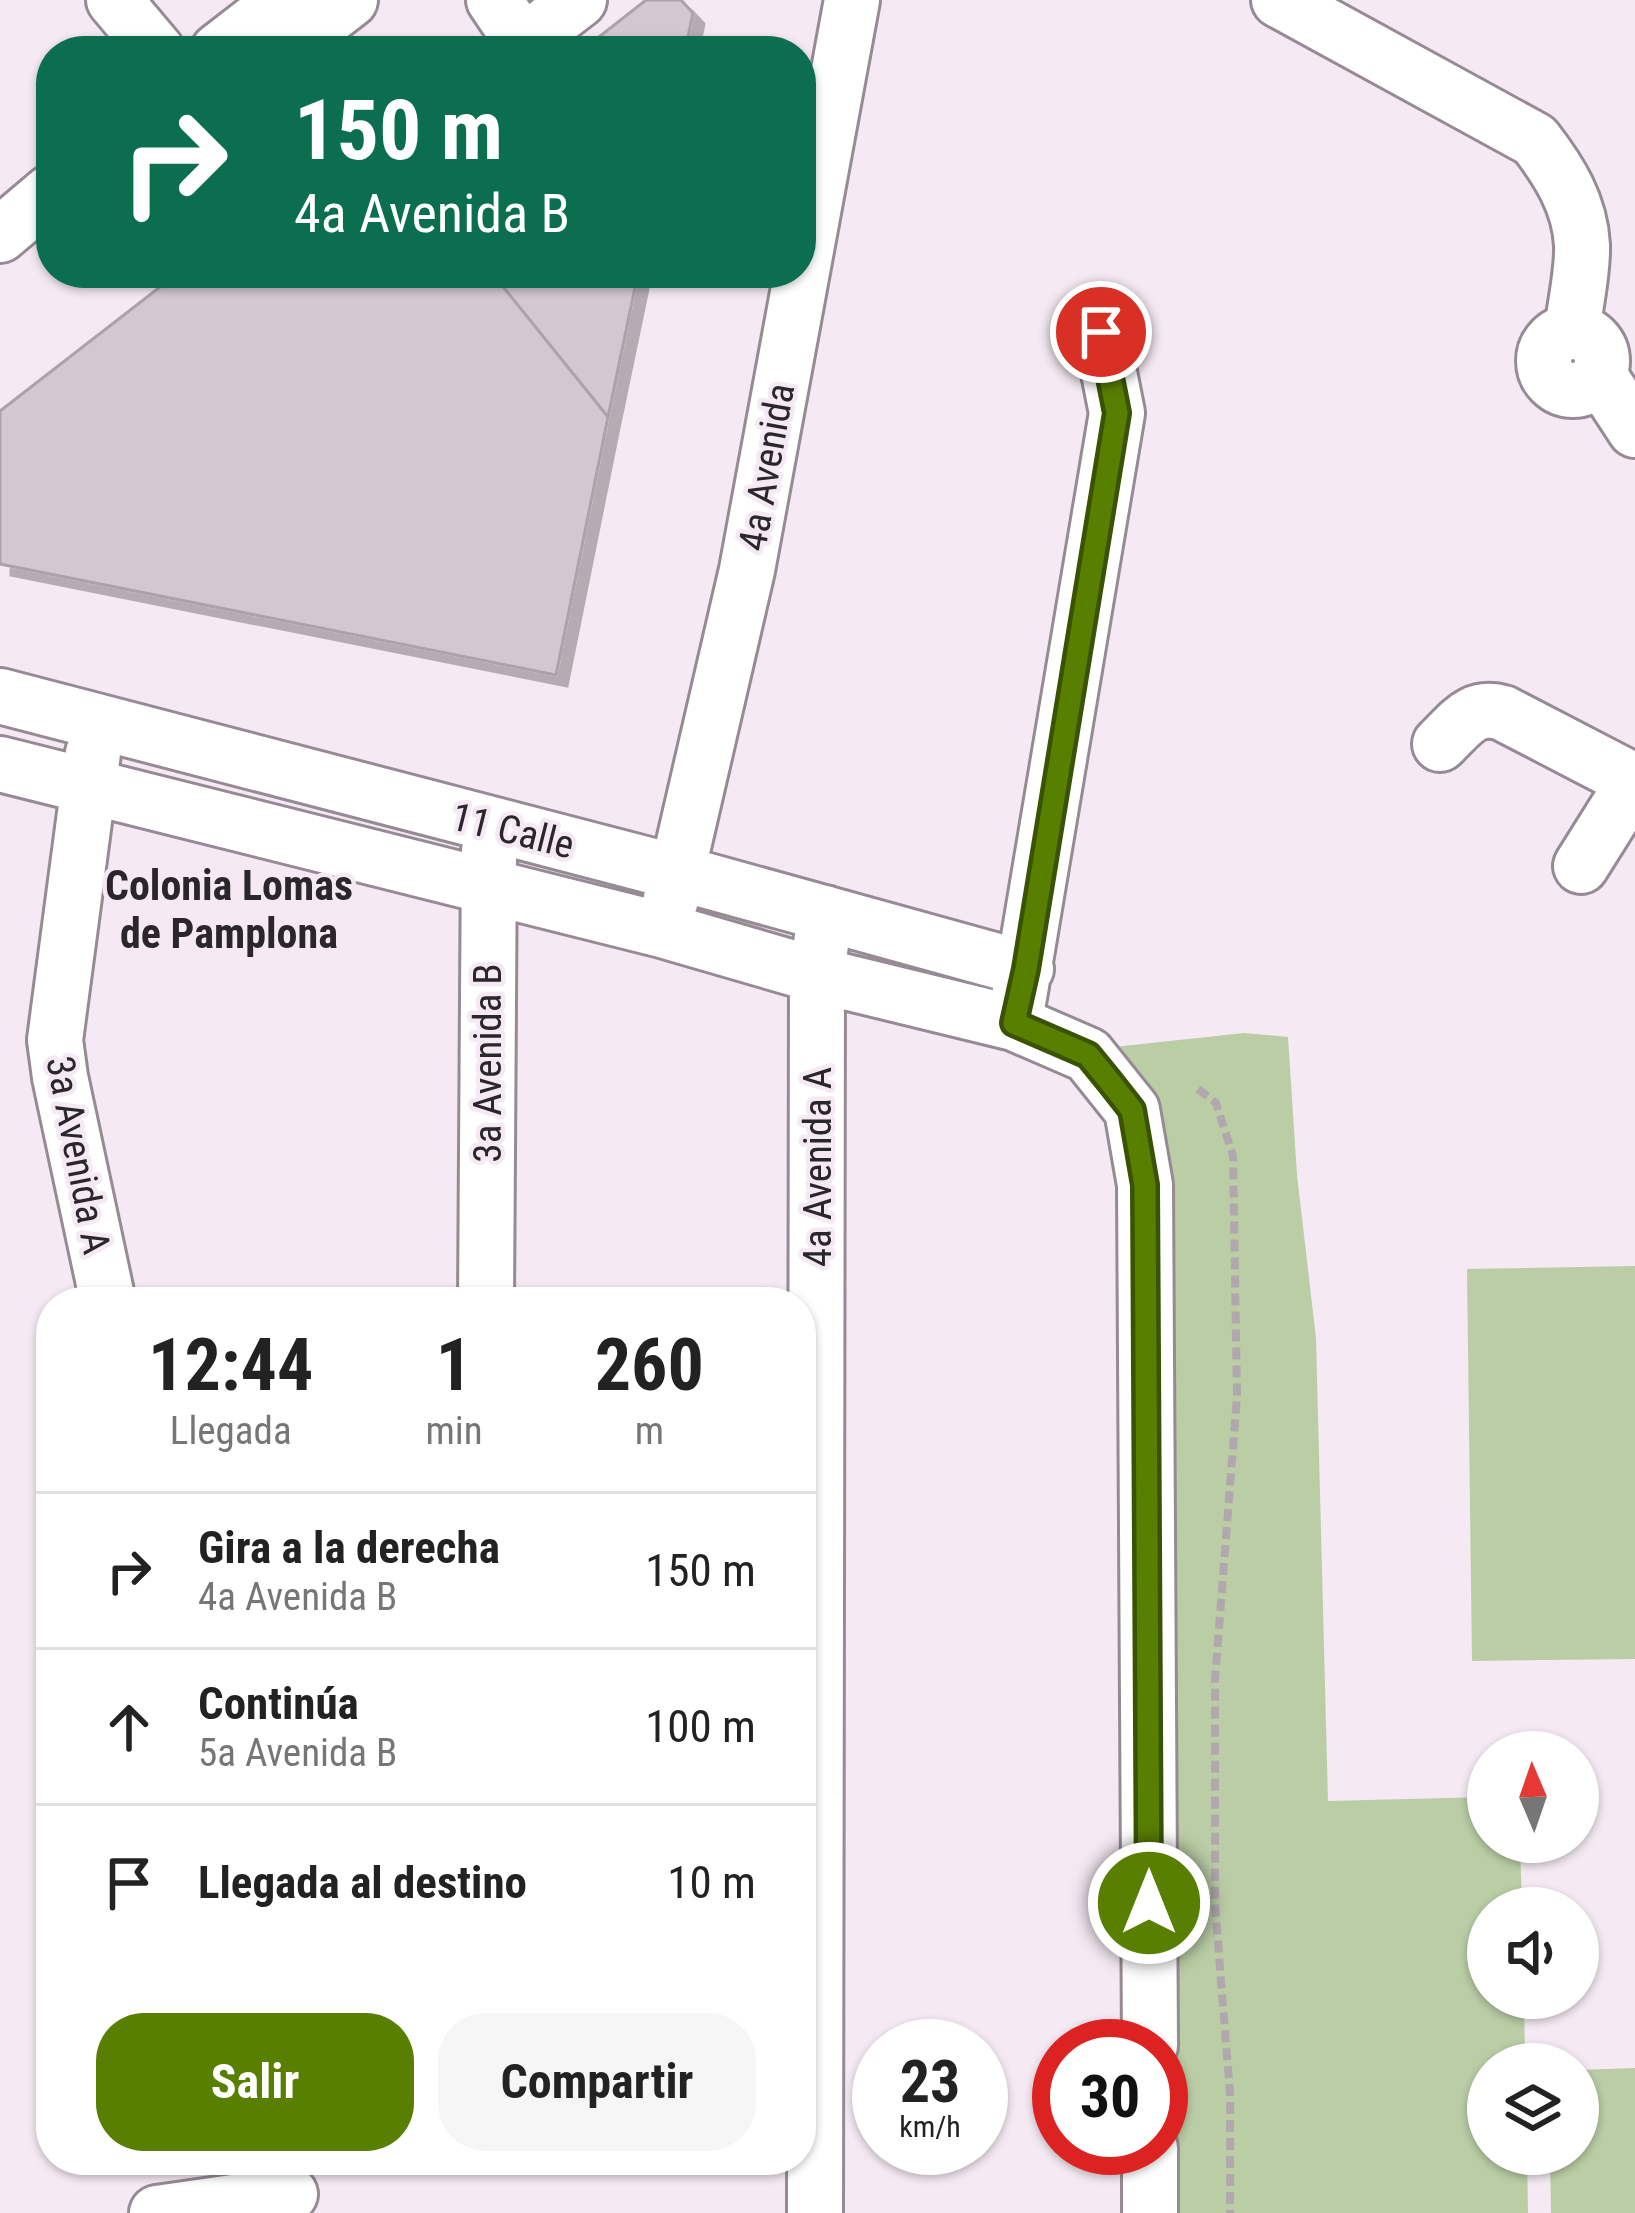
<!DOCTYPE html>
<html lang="es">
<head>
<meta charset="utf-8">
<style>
  :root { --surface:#fff; --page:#f6f6f6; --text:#222; --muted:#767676; --line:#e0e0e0; --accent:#587f00 }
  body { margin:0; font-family:"Roboto Condensed",sans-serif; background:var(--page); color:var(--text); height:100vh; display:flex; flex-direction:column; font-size:45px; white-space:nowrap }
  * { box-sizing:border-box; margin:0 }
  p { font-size:39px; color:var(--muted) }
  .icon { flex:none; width:66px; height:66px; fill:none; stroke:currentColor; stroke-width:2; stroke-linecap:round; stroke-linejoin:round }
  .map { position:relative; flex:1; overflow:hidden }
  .side { position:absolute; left:36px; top:1287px; width:780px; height:888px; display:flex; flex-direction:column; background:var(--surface); border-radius:48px; box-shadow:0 3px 9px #0004 }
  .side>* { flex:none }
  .top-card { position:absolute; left:36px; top:36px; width:780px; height:252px; border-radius:48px; box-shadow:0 3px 9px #0004; background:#0b6e4f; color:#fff; overflow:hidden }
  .needle { width:78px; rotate:358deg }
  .fabs { position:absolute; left:1467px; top:1731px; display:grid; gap:24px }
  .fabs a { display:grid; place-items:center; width:132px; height:132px; border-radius:50%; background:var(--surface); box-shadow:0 3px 9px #0004; font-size:60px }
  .speed { position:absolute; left:852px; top:2019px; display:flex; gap:24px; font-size:60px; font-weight:700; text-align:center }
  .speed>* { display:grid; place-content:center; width:156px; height:156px; border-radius:50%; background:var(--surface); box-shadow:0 3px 9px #0004; line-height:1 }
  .speed small { font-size:30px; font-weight:400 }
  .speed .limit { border:18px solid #d22; background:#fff; color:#111 }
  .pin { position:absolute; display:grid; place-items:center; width:102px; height:102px; color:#fff; margin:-51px; border:6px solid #fff; border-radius:50%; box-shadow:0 3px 12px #0007 }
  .me { position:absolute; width:132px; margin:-66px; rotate:0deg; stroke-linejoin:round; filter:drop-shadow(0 0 9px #0008) }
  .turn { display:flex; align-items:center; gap:42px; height:252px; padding:0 60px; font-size:54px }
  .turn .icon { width:156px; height:156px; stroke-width:2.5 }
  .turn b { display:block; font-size:84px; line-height:102px }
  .eta { display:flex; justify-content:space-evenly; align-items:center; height:204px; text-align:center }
  .eta b { font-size:72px; font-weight:700; line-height:84px }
  .action { display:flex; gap:24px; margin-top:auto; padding:24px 60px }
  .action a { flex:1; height:138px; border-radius:48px; background:var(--accent); color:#fff; font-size:48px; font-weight:700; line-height:138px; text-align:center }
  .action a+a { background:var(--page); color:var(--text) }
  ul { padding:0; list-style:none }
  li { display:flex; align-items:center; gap:36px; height:156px; padding:0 60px; border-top:3px solid var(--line) }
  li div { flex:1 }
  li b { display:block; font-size:45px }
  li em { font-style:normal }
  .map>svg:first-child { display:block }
  .green { fill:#bacda5 }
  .building { fill:#d3c8d1; stroke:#ada2ab; stroke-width:3; filter:url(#shadow) }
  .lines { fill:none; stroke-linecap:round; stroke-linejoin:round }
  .minor-casing { stroke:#968b94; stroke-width:60 }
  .path { stroke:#b1a8af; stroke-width:8; stroke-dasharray:12 6; stroke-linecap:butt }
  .minor { stroke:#fff; stroke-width:54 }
  .route-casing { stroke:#395300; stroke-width:30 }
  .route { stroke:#587f00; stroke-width:21 }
  .labels { text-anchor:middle; stroke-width:9; stroke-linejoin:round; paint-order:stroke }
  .street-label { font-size:39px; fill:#2b262a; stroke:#f5eaf3 }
  .neighbourhood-label { font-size:42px; font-weight:bold; fill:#2b262a; stroke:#f5eaf3 }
</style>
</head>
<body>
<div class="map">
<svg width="1635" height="2213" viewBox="0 0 1635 2213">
  <defs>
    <filter id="shadow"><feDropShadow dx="11" dy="11" stdDeviation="0" flood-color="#0004"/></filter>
  </defs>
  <rect width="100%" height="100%" fill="#f5eaf3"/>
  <path class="green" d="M1244,1033L1288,1037L1297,1175L1316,1338L1328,1801L1488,1797V1842H1520L1522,1908H1488V1998H1524L1525,2064H1488V2154H1527L1528,2213H1169L1157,1128L1114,1047Z
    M1635,1266V1659L1472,1661L1467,1269Z
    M1635,2068V2213H1551L1550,2154H1578V2070Z"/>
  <path class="building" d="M646,0H681L693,13L685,51H581Z
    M178,273H492L608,417L556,675L0,564V411Z
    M492,273H638L608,417Z"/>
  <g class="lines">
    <g class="minor-casing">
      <path id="minor" d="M114,0L157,51
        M494,0L523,43L579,0
        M1279,0L1535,140C1559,171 1580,204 1582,245C1583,273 1575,304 1572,332
        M218,51L284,0
        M284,51L350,0
        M0,235L51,192
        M1544 361a29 29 0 1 1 58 0a29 29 0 1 1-58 0Z
        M1599,375L1635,430
        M0,696L679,873L1026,969
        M1440,744C1461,724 1472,704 1503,713L1634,781
        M93,753L55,1040L60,1077L108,1302
        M0,764L662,930L817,975L1014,1023L1088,1055L1132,1110L1145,1185L1150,2046
        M1581,866L1635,780
        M670,903L747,570L852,0
        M1018,1003L1117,413L1101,332
        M486,1302L489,851
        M157,2213L290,2194
        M815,2213L817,975L825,913
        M1150,2213V2148"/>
    </g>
    <path class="path" d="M1198,1089L1216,1103L1233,1156L1237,1396L1215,1680V1904L1230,2094V2213"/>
    <use href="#minor" class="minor"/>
  </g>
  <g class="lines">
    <g class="route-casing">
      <path id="route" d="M1101,332L1117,413L1026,969L1014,1023L1088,1055L1110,1082L1132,1110L1145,1185L1149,1903"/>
    </g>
    <use href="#route" class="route"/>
  </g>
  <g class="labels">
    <g class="street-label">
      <text transform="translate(766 467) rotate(-80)" y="14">4a Avenida</text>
      <text transform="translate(513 830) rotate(14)" y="14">11 Calle</text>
      <text transform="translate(487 1063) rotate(-90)" y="14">3a Avenida B</text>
      <text transform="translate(79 1155) rotate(79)" y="14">3a Avenida A</text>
      <text transform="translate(817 1167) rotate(-90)" y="14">4a Avenida A</text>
    </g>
    <g class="neighbourhood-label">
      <text x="229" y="900">Colonia Lomas<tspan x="229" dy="48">de Pamplona</tspan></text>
    </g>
  </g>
</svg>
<div class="fabs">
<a><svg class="needle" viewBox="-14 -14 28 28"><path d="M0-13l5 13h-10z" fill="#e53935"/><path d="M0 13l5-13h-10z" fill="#767676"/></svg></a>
<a><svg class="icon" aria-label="sound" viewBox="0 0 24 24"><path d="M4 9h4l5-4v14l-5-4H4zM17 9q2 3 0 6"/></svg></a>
<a><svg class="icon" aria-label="layers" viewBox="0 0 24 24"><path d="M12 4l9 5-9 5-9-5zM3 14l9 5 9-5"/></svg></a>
</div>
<div class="speed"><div>23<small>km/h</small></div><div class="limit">30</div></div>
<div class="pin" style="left:1101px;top:332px;background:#d93025"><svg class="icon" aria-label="arrive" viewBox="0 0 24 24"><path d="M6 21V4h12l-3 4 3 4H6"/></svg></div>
<svg class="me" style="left:1149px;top:1903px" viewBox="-20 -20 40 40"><circle r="17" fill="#587f00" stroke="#fff" stroke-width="3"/><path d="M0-11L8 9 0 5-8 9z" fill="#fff"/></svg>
<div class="top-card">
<div class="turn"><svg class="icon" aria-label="right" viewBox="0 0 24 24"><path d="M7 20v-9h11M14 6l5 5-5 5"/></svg><div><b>150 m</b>4a Avenida B</div></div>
</div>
<section class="side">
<div class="eta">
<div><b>12:44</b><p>Llegada</p></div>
<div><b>1</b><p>min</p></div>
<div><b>260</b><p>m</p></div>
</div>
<ul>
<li><svg class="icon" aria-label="right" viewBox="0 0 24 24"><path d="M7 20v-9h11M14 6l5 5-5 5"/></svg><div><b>Gira a la derecha</b><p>4a Avenida B</p></div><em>150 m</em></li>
<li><svg class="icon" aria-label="ahead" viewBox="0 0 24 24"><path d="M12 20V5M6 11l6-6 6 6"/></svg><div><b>Continúa</b><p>5a Avenida B</p></div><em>100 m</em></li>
<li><svg class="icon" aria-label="arrive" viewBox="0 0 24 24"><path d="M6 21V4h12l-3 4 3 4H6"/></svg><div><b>Llegada al destino</b></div><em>10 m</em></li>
</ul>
<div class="action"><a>Salir</a><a>Compartir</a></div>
</section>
</div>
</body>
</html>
